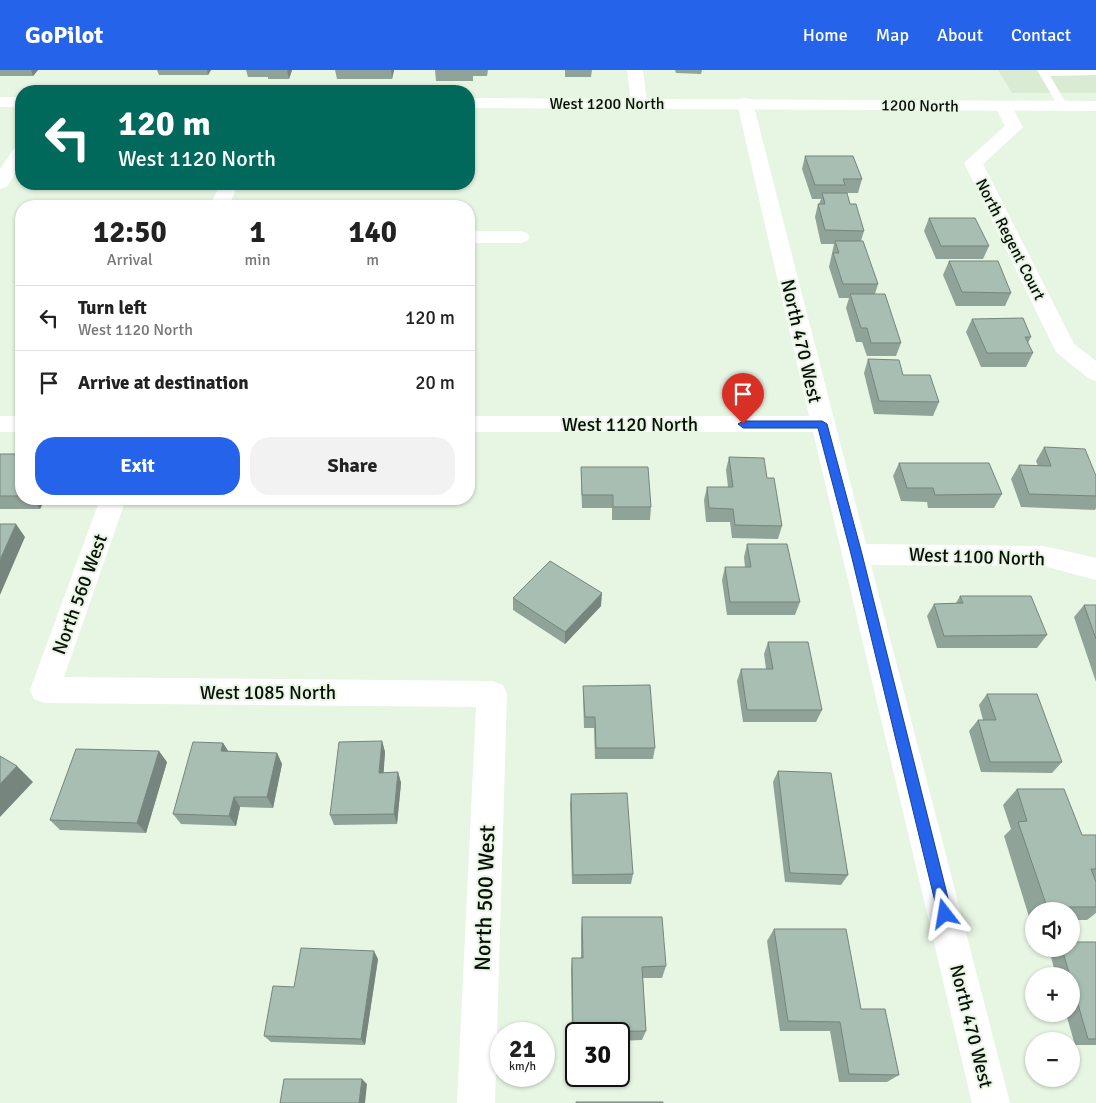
<!DOCTYPE html>
<html lang="en">
<head>
<meta charset="utf-8">
<style>
  :root { --surface:#fff; --page:#f2f2f2; --text:#222; --muted:#767676; --line:#e0e0e0; --accent:#2563eb }
  body { margin:0; font-family:Signika,sans-serif; background:var(--page); color:var(--text); height:100vh; display:flex; flex-direction:column; font-size:19px; white-space:nowrap }
  * { box-sizing:border-box; margin:0 }
  p { font-size:16px; color:var(--muted) }
  .icon { flex:none; width:28px; height:28px; fill:none; stroke:currentColor; stroke-width:2; stroke-linecap:round; stroke-linejoin:round }
  .map { position:relative; flex:1; overflow:hidden }
  .details { position:absolute; left:15px; top:130px; width:460px; height:305px; display:flex; flex-direction:column; background:var(--surface); border-radius:20px; box-shadow:0 1px 4px #0004 }
  .details>* { flex:none }
  .top-card { position:absolute; left:15px; top:15px; width:460px; height:105px; border-radius:20px; box-shadow:0 1px 4px #0004; background:#00695c; color:#fff; overflow:hidden }
  .fabs { position:absolute; left:1025px; top:832px; display:grid; gap:10px }
  .fabs a { display:grid; place-items:center; width:55px; height:55px; border-radius:50%; background:var(--surface); box-shadow:0 1px 4px #0004; font-size:25px }
  .speed { position:absolute; left:490px; top:952px; display:flex; gap:10px; font-size:25px; font-weight:700; text-align:center }
  .speed>* { display:grid; place-content:center; width:65px; height:65px; border-radius:50%; background:var(--surface); box-shadow:0 1px 4px #0004; line-height:1 }
  .speed small { font-size:12px; font-weight:400 }
  .speed .limit { border:2px solid #111; border-radius:8px; background:#fff; color:#111 }
  .pin { position:absolute; display:grid; place-items:center; width:42px; height:42px; color:#fff; margin:-51px -21px; border-radius:50% 50% 50% 0; rotate:-45deg; box-shadow:0 0 5px #0007 }
  .pin .icon { rotate:45deg }
  .me { position:absolute; width:55px; margin:-28px; rotate:346deg; stroke-linejoin:round; filter:drop-shadow(0 0 4px #0008) }
  .turn { display:flex; align-items:center; gap:18px; height:105px; padding:0 20px; font-size:22px }
  .turn .icon { width:65px; height:65px; stroke-width:2.5 }
  .turn b { display:block; font-size:35px; line-height:42px }
  .eta { display:flex; justify-content:space-evenly; align-items:center; height:85px; text-align:center }
  .eta b { font-size:30px; font-weight:800; line-height:35px }
  .action { display:flex; gap:10px; margin-top:auto; padding:10px 20px }
  .action a { flex:1; height:58px; border-radius:20px; background:var(--accent); color:#fff; font-size:20px; font-weight:800; line-height:58px; text-align:center }
  .action a+a { background:var(--page); color:var(--text) }
  ul { padding:0; list-style:none }
  li { display:flex; align-items:center; gap:15px; height:65px; padding:0 20px; border-top:1px solid var(--line) }
  li div { flex:1 }
  li b { display:block; font-size:19px }
  li em { font-style:normal }
  header { display:flex; align-items:center; gap:30px; box-sizing:border-box; height:70px; padding:0 25px; background:var(--accent); color:#fff }
  header strong { font-size:24px }
  nav { display:flex; gap:28px; margin-inline-start:auto; font-size:18px }
  .map>svg:first-child { display:block }
  .built { fill:#d9ecd3 }
  .lines { fill:none; stroke-linecap:round; stroke-linejoin:round }
  .service { fill:#fff; fill-rule:evenodd }
  .minor { fill:#fff; fill-rule:evenodd }
  .tertiary { fill:#fff; fill-rule:evenodd }
  .wall { fill:#90a399 }
  .shaded-wall { fill:#76857d }
  .building { fill:#a8beb2; stroke:#76857d }
  .route { fill:#2563eb; stroke:#184099 }
  .labels { text-anchor:middle; stroke-width:4; stroke-linejoin:round; paint-order:stroke }
  .far-street-label { font-size:16px; fill:#0a0e09; stroke:#e7f5e3 }
  .street-label { font-size:19px; fill:#0a0e09; stroke:#e7f5e3 }
  .near-street-label { font-size:22px; fill:#0a0e09; stroke:#e7f5e3 }
</style>
</head>
<body>
<header>
<strong>GoPilot</strong>
<nav><a>Home</a><a>Map</a><a>About</a><a>Contact</a></nav>
</header>
<div class="map">
<svg width="1096" height="1033" viewBox="0 0 1096 1033">
  <rect width="100%" height="100%" fill="#e7f5e3"/>
  <path class="built" d="M998,0H1096V23H1012Z"/>
  <g class="lines">
    <path class="service" d="M1037,0H1096V5L1050,6L1068,36L1063,39L1058,36Z"/>
    <path class="minor" d="M627,0H643L647,33L645,37H633L631,33Z
      M745,28L751,29L753,33L866,474L1044,476L1096,488V510L1044,496L871,495L1010,1033H972L813,362H469V346H809L737,33L739,29Z
      M1003,31L1009,32L1023,57L983,94L1074,274L1096,291V311L1088,308L1057,283L1054,278L964,93L1005,56L995,36L997,32Z
      M21,76V94L7,117L0,119V99L15,77Z
      M220,114H238L229,136H210Z
      M469,161H520L527,163L530,167L527,171L520,173H469Z
      M0,346H21V362H0Z
      M100,429H126L64,607L492,611L503,615L507,624L495,1033H457L476,637L45,633L34,629L30,620Z"/>
    <path class="tertiary" d="M0,27H21V37H0Z
      M469,28L1096,31V41L469,38Z"/>
  </g>
  <path class="wall" d="M0,0H38L33,6H0Z
    M157,0H211L208,5H159Z
    M246,0H292L289,9H268V7H248Z
    M335,0H394L392,9H337Z
    M435,0H488L487,6H473V11H436Z
    M565,0H592L591,7H565Z
    M675,0H702L701,4L676,3Z
    M805,86L862,109L858,123H843L850,134L864,161L861,171L878,214L875,224L901,273L896,286H867L862,272H856L846,238L849,228H839L829,197L834,174H821L815,147L818,134H819L821,129H812L802,99Z
    M929,148L989,176L983,189H936L924,161Z
    M949,191L1011,223L1005,236H956L943,205Z
    M972,249L1031,267L1028,273L1033,283L1026,297H981L966,262Z
    M868,289L903,305L939,332L933,346L874,344L864,303Z
    M1044,377L1096,406V438L1095,440L1021,437L1011,409L1019,395L1038,396L1036,391Z
    M0,384H21V429H45L40,439H0Z
    M729,387L767,408L782,456L778,469L732,468L730,452H706L704,430L707,417H728L726,400Z
    M899,393L1002,424L994,438H928L927,432L901,431L893,406Z
    M581,397L651,437L650,450H612V438H582L581,411Z
    M747,474L800,532L795,545H727L722,510L725,497H745L744,487Z
    M960,526L1047,565L1037,578H937L927,546L934,534L956,533Z
    M513,528L601,536L565,574L513,540Z
    M1084,535H1096V612L1074,547Z
    M768,572L822,640L816,652H743L737,611L741,599H766L764,584Z
    M583,616L655,678L653,689H595L594,658H584L583,627Z
    M987,624L1062,692L1052,703L981,702L969,661L978,650H983L979,635Z
    M382,671L385,682L383,703L398,702L401,713L397,754L334,755L330,745Z
    M223,673L228,681L277,683L282,694L273,738L240,737L236,756L181,754L173,744Z
    M167,692L146,763L60,760L50,750Z
    M778,701L848,805L841,815L785,812L773,712Z
    M1017,719L1082,765H1096V843L1087,850H1071V841H1034V850H1030L1004,766L1011,759L1003,735Z
    M571,724L633,804L631,814H572L570,734Z
    M582,847L666,896L662,908H643L646,961L642,970L619,971V964H576V971H572L571,899L572,888H581V859Z
    M774,859L861,939L899,1005L887,1012H839L830,961H780L767,871Z
    M1096,872V975H1075L1066,944H1071V906H1056L1049,879H1071Z
    M378,889L365,975L271,972L264,966L294,917Z"/>
  <path class="shaded-wall" d="M31,0H38L33,6Z
    M207,0H211L208,5Z
    M287,0H292L289,9Z
    M391,0H394L392,9Z
    M33,429H45L40,439Z
    M16,454L25,467L0,525V490Z
    M602,523L601,536L565,574V562Z
    M382,671L385,682L383,713L379,703Z
    M223,673L230,684L221,681Z
    M159,681L167,692L146,763L137,753Z
    M277,683L282,694L273,738L267,727Z
    M17,696L33,712L0,747V714Z
    M398,702L401,713L397,754L394,744Z
    M234,727L240,737L236,756L229,746Z
    M374,881L378,889L365,975L361,969Z
    M362,1009L367,1014L365,1033H359Z"/>
  <path class="building" d="M805,86H853L862,109H843L845,115H815Z
    M822,123H847L850,134H856L864,161L825,160L818,134H825Z
    M929,148H975L989,176H941Z
    M835,171H863L878,214H843L833,183H839Z
    M949,191H998L1011,223L962,222Z
    M850,224H885L901,273H871L867,258H861Z
    M1023,248L1031,267H1025L1033,283H987L972,249Z
    M868,289L899,290L903,305H930L939,332L879,331Z
    M1044,377L1085,379L1096,406V426L1029,424L1019,395L1051,396Z
    M0,384H21V426H0Z
    M729,387L764,388L767,408H774L782,456L735,455L733,439L709,438L707,417H733Z
    M899,393H989L1002,424L935,425L933,418H907Z
    M581,397H648L651,437H613V425H582Z
    M0,454H16L0,490Z
    M747,474H787L800,532H730L725,497H751Z
    M550,491L602,523L565,562L513,528Z
    M960,526H1031L1047,565L944,566L934,534L963,533Z
    M1084,535H1096V569Z
    M768,572H808L822,640H747L741,599H773Z
    M650,615L655,678H596L595,647H585L583,616Z
    M987,624H1037L1062,692H990L978,650H996Z
    M382,671L379,703L398,702L394,744L330,745L339,672Z
    M193,672L223,673L221,681L277,683L267,727H234L229,746L173,744Z
    M76,679L159,681L137,753L50,750Z
    M0,686L17,696L0,714Z
    M778,701L831,703L848,805L790,803Z
    M1017,719H1064L1082,765H1096V799H1091L1096,812V837H1047L1018,752L1027,751Z
    M627,723L633,804L573,805L571,724Z
    M582,847H662L666,896L642,897L646,961L573,962L572,888H583Z
    M774,859H846L861,939H885L899,1005L849,1004L840,952L788,951Z
    M1071,872H1096V969H1088L1071,910V906H1070L1062,879H1071Z
    M301,878L374,881L361,969L264,966L273,916L294,917Z
    M284,1009H362L359,1033H280Z
    M576,1032H663V1033H576Z"/>
  <path class="route" d="M743,351H822L827,354L862,484L952,844L950,849L945,851L940,849L938,844L851,484L818,358H743L738,354Z"/>
  <g class="labels">
    <g class="far-street-label">
      <text x="607" y="39">West 1200 North</text>
      <text transform="translate(920 35) rotate(1)" y="6">1200 North</text>
      <text transform="translate(1011 169) rotate(63)" y="6">North Regent Court</text>
    </g>
    <g class="street-label">
      <text transform="translate(802 271) rotate(77)" y="7">North 470 West</text>
      <text x="630" y="361">West 1120 North</text>
      <text transform="translate(977 486) rotate(2)" y="7">West 1100 North</text>
      <text transform="translate(79 524) rotate(-70)" y="7">North 560 West</text>
      <text x="268" y="629">West 1085 North</text>
      <text transform="translate(972 956) rotate(76)" y="7">North 470 West</text>
    </g>
    <g class="near-street-label">
      <text transform="translate(484 828) rotate(-88)" y="8">North 500 West</text>
    </g>
  </g>
</svg>
<div class="fabs">
<a><svg class="icon" aria-label="sound" viewBox="0 0 24 24"><path d="M4 9h4l5-4v14l-5-4H4zM17 9q2 3 0 6"/></svg></a>
<a>+</a>
<a>−</a>
</div>
<div class="speed"><div>21<small>km/h</small></div><div class="limit">30</div></div>
<div class="pin" style="left:743px;top:354px;background:#d93025"><svg class="icon" aria-label="arrive" viewBox="0 0 24 24"><path d="M6 21V4h12l-3 4 3 4H6"/></svg></div>
<svg class="me" style="left:945px;top:844px" viewBox="-20 -20 40 40"><path d="M0-17L14 15 0 8-14 15z" fill="#2563eb" stroke="#fff" stroke-width="4"/></svg>
<div class="top-card">
<div class="turn"><svg class="icon" aria-label="left" viewBox="0 0 24 24"><path d="M17 20v-9H6M10 6l-5 5 5 5"/></svg><div><b>120 m</b>West 1120 North</div></div>
</div>
<section class="details">
<div class="eta">
<div><b>12:50</b><p>Arrival</p></div>
<div><b>1</b><p>min</p></div>
<div><b>140</b><p>m</p></div>
</div>
<ul>
<li><svg class="icon" aria-label="left" viewBox="0 0 24 24"><path d="M17 20v-9H6M10 6l-5 5 5 5"/></svg><div><b>Turn left</b><p>West 1120 North</p></div><em>120 m</em></li>
<li><svg class="icon" aria-label="arrive" viewBox="0 0 24 24"><path d="M6 21V4h12l-3 4 3 4H6"/></svg><div><b>Arrive at destination</b></div><em>20 m</em></li>
</ul>
<div class="action"><a>Exit</a><a>Share</a></div>
</section>
</div>
</body>
</html>
